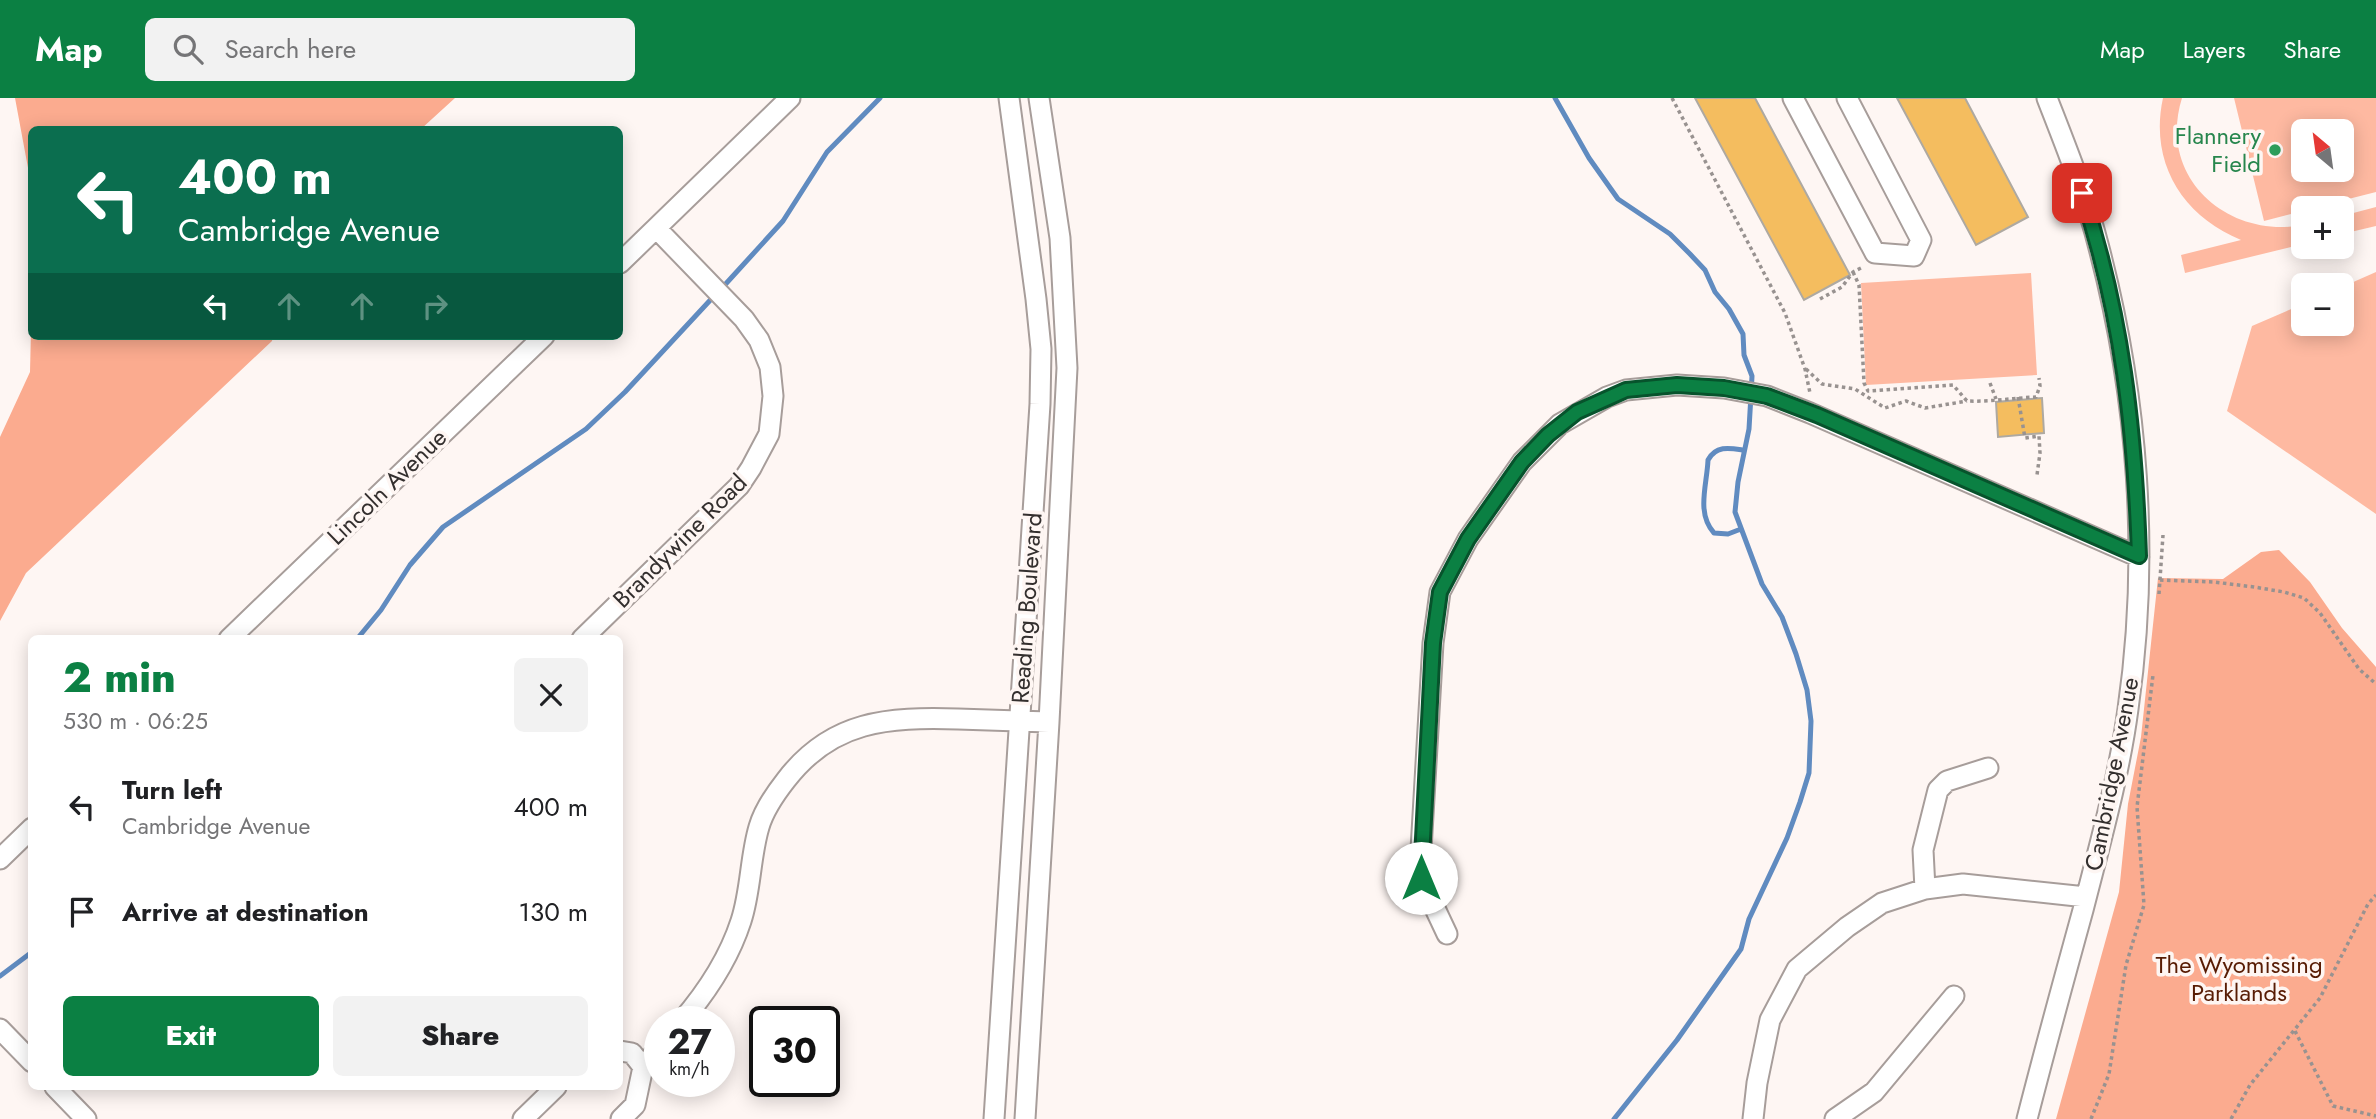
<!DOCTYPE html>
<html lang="en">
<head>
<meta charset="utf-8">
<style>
  :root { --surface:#fff; --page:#f2f2f2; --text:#202124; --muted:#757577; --accent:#0b8043 }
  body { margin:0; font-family:Jost,sans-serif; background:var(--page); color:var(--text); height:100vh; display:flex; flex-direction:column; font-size:26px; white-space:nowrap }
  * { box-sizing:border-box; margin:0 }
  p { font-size:23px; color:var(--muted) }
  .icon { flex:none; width:38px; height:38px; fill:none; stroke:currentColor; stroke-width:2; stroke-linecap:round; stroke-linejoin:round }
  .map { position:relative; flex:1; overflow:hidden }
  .details { position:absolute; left:28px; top:537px; width:595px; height:455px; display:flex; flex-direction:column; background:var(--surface); border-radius:10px; box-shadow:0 4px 18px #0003 }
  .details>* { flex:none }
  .hud { position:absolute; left:28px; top:28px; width:595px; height:214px; border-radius:10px; box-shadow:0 4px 18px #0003; background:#0b6e4f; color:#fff; overflow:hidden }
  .needle { width:46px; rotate:331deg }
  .buttons { position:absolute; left:2291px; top:21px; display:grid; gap:14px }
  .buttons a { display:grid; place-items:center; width:63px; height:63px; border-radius:10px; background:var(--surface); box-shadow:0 4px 18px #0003; font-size:35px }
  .speed { position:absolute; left:644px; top:908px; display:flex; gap:14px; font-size:35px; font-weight:700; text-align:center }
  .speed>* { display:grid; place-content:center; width:91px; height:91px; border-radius:50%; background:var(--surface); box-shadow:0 4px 18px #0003; line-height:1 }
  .speed small { font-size:18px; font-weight:400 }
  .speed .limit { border:4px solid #111; border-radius:10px; background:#fff; color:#111 }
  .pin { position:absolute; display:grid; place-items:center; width:60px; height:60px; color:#fff; margin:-30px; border-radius:14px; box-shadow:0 4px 10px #0006 }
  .me { position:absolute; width:77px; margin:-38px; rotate:0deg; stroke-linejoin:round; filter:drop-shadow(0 0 5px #0008) }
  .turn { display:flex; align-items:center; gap:24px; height:147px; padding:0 35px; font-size:32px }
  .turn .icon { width:91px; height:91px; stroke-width:2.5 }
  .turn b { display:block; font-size:49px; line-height:60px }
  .lanes { display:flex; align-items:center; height:66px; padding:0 35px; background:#0003; justify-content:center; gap:35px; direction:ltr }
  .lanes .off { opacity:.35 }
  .round { display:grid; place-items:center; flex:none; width:74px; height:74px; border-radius:10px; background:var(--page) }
  .summary { display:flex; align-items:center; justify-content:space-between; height:119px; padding:0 35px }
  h1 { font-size:42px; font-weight:800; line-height:52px; color:var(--accent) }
  .button { display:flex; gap:14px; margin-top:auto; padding:14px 35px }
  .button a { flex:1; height:80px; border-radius:10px; background:var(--accent); color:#fff; font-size:28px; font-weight:800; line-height:80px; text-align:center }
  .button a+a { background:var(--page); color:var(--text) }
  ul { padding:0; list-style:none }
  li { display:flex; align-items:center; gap:21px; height:105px; padding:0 35px }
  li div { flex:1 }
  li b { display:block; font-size:26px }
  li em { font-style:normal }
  header { display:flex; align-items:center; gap:42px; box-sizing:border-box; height:98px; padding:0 35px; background:var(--accent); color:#fff }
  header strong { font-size:33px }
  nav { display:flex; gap:38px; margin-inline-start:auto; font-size:24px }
  .search { width:490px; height:63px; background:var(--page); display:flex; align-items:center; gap:18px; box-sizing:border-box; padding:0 24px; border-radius:10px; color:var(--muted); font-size:26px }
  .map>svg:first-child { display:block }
  .green { fill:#feb9a1; fill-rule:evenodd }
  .forest { fill:#fbab8f }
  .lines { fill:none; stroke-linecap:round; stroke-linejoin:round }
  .stream { stroke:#608bc0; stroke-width:5 }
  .building { fill:#f4bd5f; stroke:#aea9a1; stroke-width:2 }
  .minor-casing { stroke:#a79d9a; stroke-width:23 }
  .path { stroke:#989290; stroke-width:3.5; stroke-dasharray:3.5 3.5; stroke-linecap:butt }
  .minor { stroke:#fff; stroke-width:19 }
  .route-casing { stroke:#07532c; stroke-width:18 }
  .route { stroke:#0b8043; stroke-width:12 }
  .leisure-dot { fill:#2e9e5b; stroke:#fef6f3; stroke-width:2.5 }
  .labels { text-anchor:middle; stroke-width:7; stroke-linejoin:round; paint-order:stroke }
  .leisure-label { font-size:24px; fill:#27864d; stroke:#fef6f3; text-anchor:end }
  .street-label { font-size:24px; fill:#332f2e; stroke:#fef6f3 }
  .park-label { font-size:24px; fill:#581c04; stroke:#fef6f3 }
</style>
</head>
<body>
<header>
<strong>Map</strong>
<div class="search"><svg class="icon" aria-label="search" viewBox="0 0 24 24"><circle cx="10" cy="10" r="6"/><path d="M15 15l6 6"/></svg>Search here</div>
<nav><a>Map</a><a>Layers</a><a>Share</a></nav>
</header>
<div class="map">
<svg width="2376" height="1021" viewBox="0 0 2376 1021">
  <rect width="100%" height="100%" fill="#fef6f3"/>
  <path class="green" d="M2163,0H2182C2157,79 2227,141 2303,127V146L2185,175L2181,157L2241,142C2182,118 2149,64 2163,0Z
    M2234,0H2376V94L2313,110H2303V113L2264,123ZM2342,33V72H2303V33Z
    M2376,109V128L2342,136V118Z
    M2376,174V416L2227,313L2252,228L2303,206V226H2342V189Z
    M2031,175L2037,277L1866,287L1861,185Z"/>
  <path class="forest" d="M15,0H455L421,31L32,32L31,86Z
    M31,232L32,238H273L272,243L26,475L0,523V339L30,274Z
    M2279,452L2310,484L2342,530L2376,569V1021H2056L2119,794L2128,706L2141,639L2158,480L2223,481L2261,454Z"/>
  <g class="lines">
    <path class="stream" d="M1555,0L1589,60L1618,101L1670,136L1690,156L1705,172L1715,194L1729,211L1743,236L1744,257L1752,278L1751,297L1749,331L1738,384L1735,414L1762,486L1782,519L1796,556L1807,592L1811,623L1809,675L1800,704L1787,740L1749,821L1741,851L1677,942L1614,1021
      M722,190L783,123L827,54L880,0
      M1741,431L1728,436L1714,435C1696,415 1707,387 1708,362C1716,347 1730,350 1743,352
      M357,541L381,512L410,467L443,429L586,331L625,294L715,197
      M0,878L32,854"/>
  </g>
  <path class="building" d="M1695,0H1755L1850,177L1804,202Z
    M1897,0H1965L2028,119L1976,147Z
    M2042,300L2044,335L1998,339L1996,304Z"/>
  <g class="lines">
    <g class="minor-casing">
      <path id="minor" d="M1793,0L1875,155L1914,158L1921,142L1847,0
        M620,165L790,0
        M229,541L544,238
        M582,541L739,388L751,370L769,336L773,298L770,269L759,242L744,221L656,130
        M0,761L32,730
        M1925,791L1923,752L1938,692L1947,683L1988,670
        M1447,836L1423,785L1420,769L1433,545L1440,494L1468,441L1522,364L1560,326L1607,299L1626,292L1677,287L1724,290L1767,298L1810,315L2139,459
        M681,924C706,895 729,860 741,823C751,793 750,759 759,729C764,712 775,696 786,682C832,622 888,619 958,621C988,622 1019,623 1049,624
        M0,931L32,964
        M620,953L632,955L643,969
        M55,989L86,1021
        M523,1021L556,989
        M621,1021L635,1007L643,969L660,949
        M994,1021L1040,306L1041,251L1036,201L1009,0
        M1025,1021L1049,624L1067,270L1060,140L1039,0
        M1753,1021L1757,985L1770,922L1797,871L1847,829L1882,805L1925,791L1963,786L2086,799
        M1835,1021L1874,994L1954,898
        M2027,1021C2045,951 2064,881 2083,812C2100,745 2119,679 2128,611C2150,458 2138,299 2099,150C2086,98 2066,49 2047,0"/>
    </g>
    <path class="path" d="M1672,0L1785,215L1805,271L1810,295
      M1853,174L1859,187L1864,285L1868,293L1953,287L1967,303C1990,304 2013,300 2036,299L2040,288L2039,280
      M1820,201L1842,189L1853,174L1863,169
      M1806,271L1822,286L1855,291L1885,310L1906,303L1925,310L1967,303
      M1990,285L1996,301
      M2018,299L2025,340L2039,338L2040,355L2037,377
      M2160,482L2214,484L2254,489L2284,494L2304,500L2320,515L2359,571L2376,586
      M2159,496L2163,437
      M2295,933L2333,1008L2376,1018
      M2091,1021L2109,976L2126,867L2144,807L2137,709L2153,577
      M2231,1021L2250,987L2320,900L2368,806L2376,797"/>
    <use href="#minor" class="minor"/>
  </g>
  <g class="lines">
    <g class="route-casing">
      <path id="route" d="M1421,780L1433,545L1440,494L1468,441L1522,364L1548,337L1577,314L1626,292L1677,287L1724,290L1767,298L1817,317L2139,458C2135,332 2122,216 2082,95"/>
    </g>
    <use href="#route" class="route"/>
  </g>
  <circle class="leisure-dot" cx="2275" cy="52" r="7"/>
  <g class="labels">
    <g class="leisure-label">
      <text x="2261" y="46">Flannery<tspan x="2261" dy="28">Field</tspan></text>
    </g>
    <g class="street-label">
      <text transform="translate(387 389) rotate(-44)" y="8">Lincoln Avenue</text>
      <text transform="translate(680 443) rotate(-45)" y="8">Brandywine Road</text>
      <text transform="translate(1027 510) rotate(-86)" y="8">Reading Boulevard</text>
      <text transform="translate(2112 676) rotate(-79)" y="8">Cambridge Avenue</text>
    </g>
    <g class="park-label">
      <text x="2239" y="875">The Wyomissing<tspan x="2239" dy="28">Parklands</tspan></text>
    </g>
  </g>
</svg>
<div class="buttons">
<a><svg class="needle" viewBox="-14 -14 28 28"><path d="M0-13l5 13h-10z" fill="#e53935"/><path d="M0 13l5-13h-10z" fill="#757577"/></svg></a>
<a>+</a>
<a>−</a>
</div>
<div class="speed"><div>27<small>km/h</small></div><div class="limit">30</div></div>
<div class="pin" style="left:2082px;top:95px;background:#d93025"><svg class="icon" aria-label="arrive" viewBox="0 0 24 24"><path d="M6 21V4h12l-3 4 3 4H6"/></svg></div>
<svg class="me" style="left:1421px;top:780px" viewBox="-20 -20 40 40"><circle r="19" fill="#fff"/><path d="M0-13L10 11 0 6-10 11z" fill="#0b8043"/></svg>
<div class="hud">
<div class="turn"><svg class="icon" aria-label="left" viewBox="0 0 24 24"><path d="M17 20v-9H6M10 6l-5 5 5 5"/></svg><div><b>400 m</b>Cambridge Avenue</div></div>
<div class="lanes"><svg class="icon" aria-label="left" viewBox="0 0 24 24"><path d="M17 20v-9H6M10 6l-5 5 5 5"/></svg><svg class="icon off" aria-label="ahead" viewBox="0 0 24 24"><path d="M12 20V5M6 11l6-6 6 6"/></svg><svg class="icon off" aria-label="ahead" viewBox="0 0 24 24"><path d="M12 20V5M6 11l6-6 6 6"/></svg><svg class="icon off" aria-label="right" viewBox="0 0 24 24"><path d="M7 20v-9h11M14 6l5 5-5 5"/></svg></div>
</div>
<section class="details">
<div class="summary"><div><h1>2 min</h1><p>530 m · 06:25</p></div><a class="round"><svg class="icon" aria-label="close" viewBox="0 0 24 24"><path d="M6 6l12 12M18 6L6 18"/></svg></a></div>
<ul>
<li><svg class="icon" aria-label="left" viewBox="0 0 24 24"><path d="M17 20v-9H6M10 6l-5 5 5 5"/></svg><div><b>Turn left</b><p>Cambridge Avenue</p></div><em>400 m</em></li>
<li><svg class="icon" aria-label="arrive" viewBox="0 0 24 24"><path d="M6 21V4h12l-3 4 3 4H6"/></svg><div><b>Arrive at destination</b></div><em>130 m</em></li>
</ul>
<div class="button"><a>Exit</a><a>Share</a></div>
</section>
</div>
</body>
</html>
